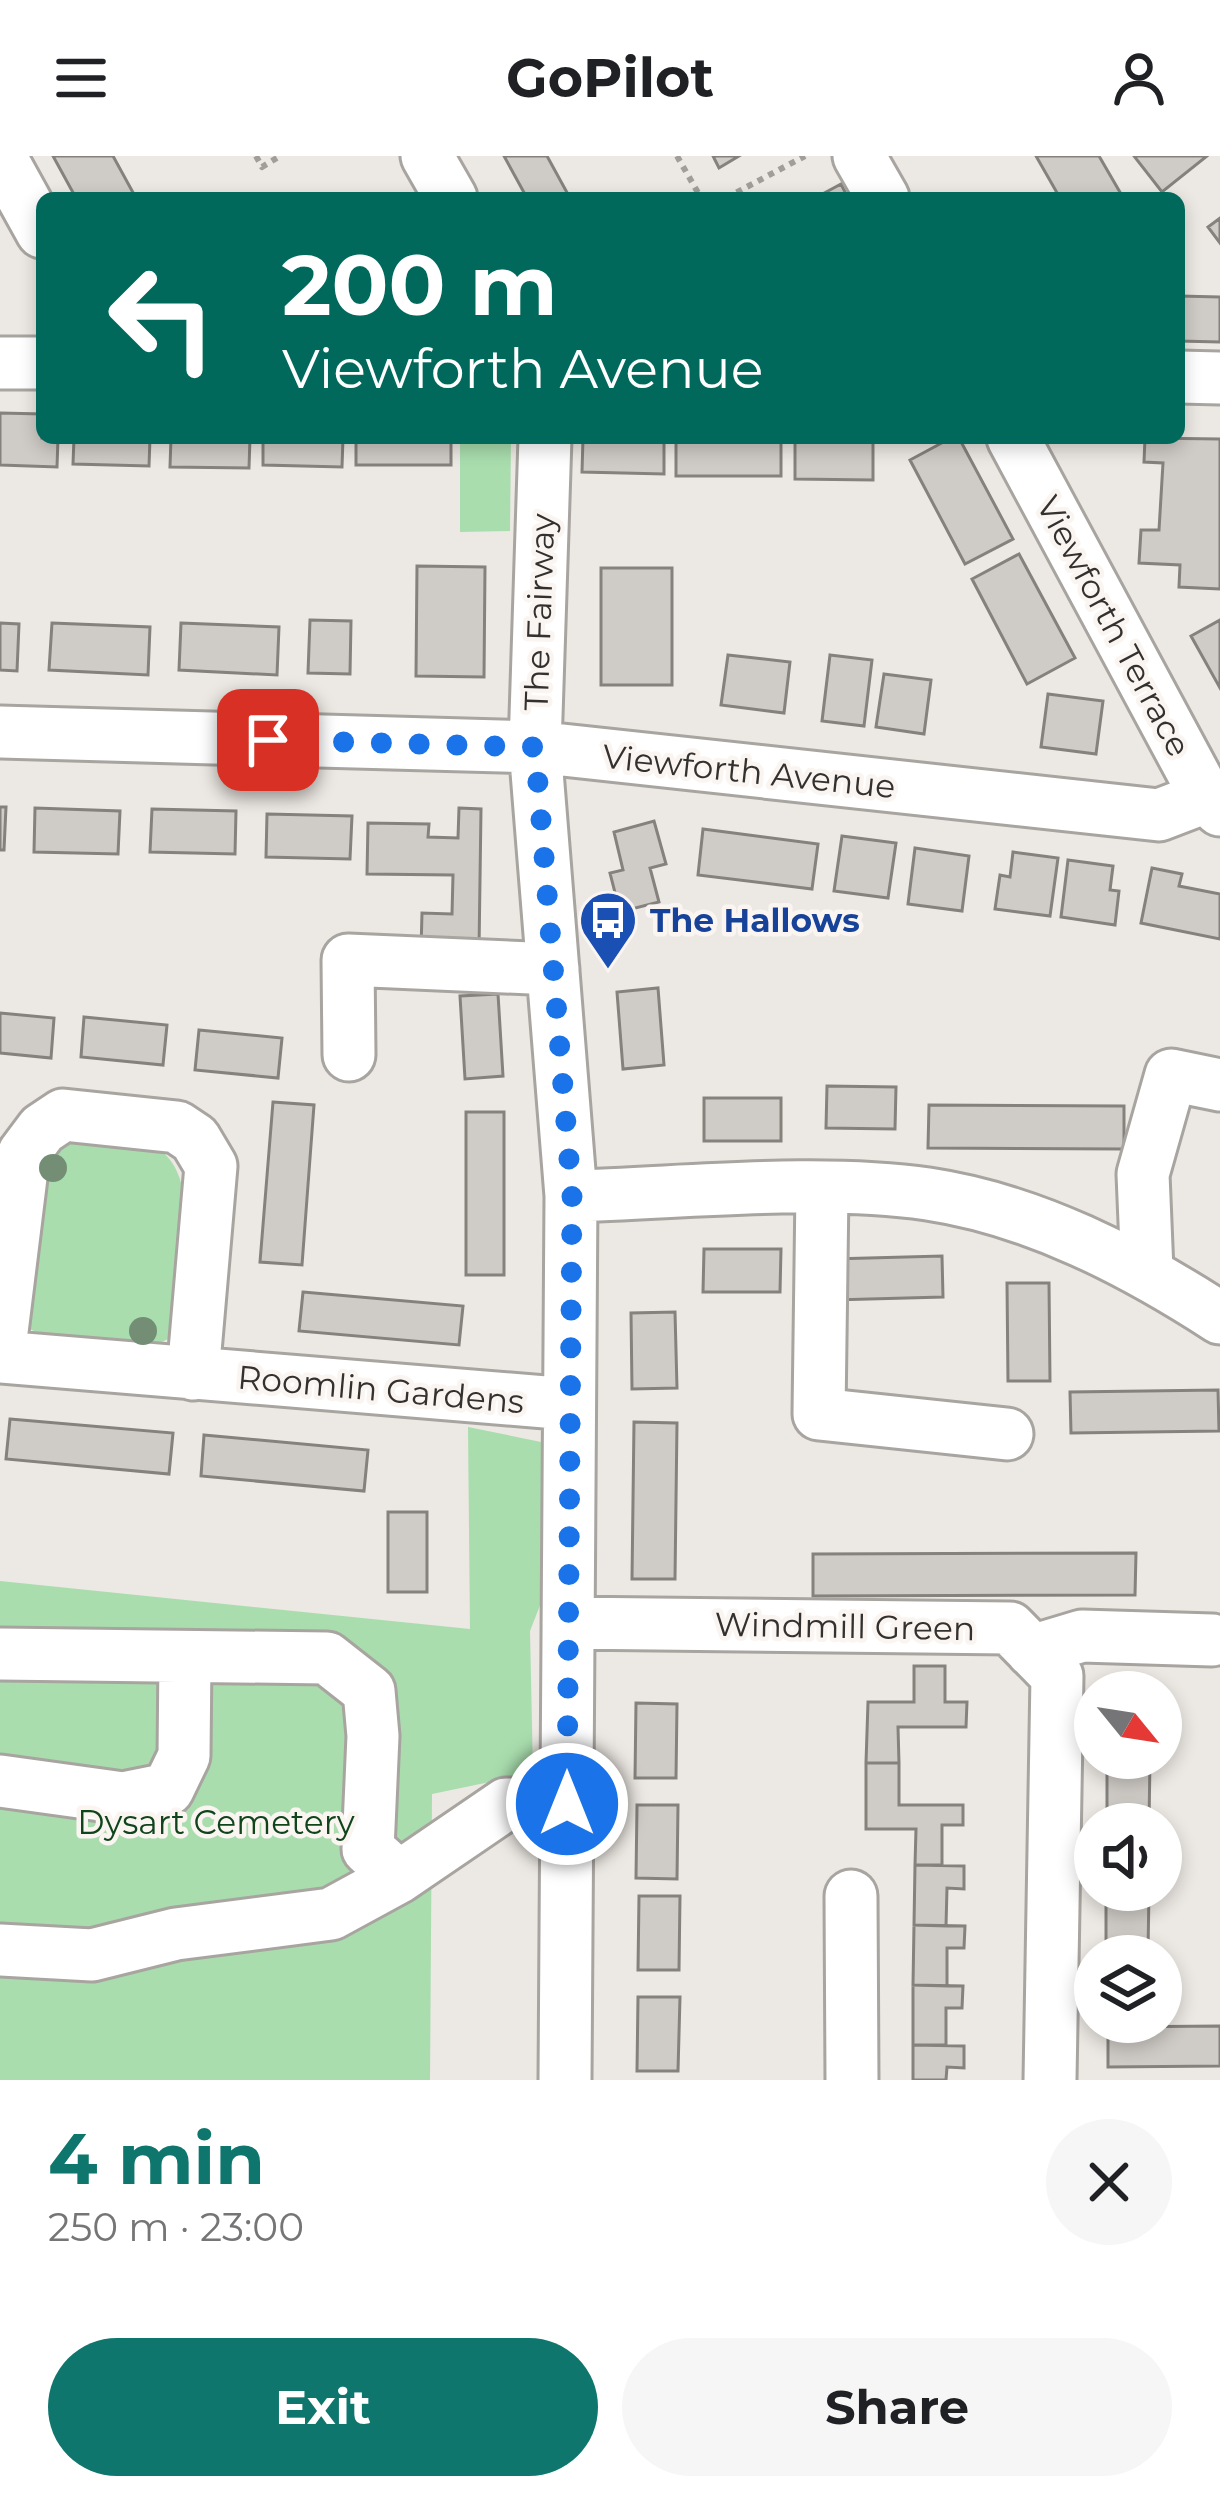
<!DOCTYPE html>
<html lang="en">
<head>
<meta charset="utf-8">
<style>
  :root { --surface:#fff; --page:#f6f6f6; --text:#202124; --muted:#757577; --accent:#0f766e }
  body { margin:0; font-family:Montserrat,sans-serif; background:var(--page); color:var(--text); height:100vh; display:flex; flex-direction:column; font-size:45px; white-space:nowrap }
  * { box-sizing:border-box; margin:0 }
  p { font-size:39px; color:var(--muted) }
  .icon { flex:none; width:66px; height:66px; fill:none; stroke:currentColor; stroke-width:2; stroke-linecap:round; stroke-linejoin:round }
  .map { position:relative; height:1924px; overflow:hidden }
  .panel { display:flex; flex-direction:column; background:var(--surface); flex:1 }
  .panel>* { flex:none }
  .guide { position:absolute; left:36px; top:36px; width:1149px; height:252px; border-radius:18px; box-shadow:0 6px 18px #0003; background:#00695c; color:#fff; overflow:hidden }
  .needle { width:78px; rotate:120deg }
  .tools { position:absolute; left:1074px; top:1515px; display:grid; gap:24px }
  .tools a { display:grid; place-items:center; width:108px; height:108px; border-radius:50%; background:var(--surface); box-shadow:0 6px 18px #0003; font-size:60px }
  .pin { position:absolute; display:grid; place-items:center; width:102px; height:102px; color:#fff; margin:-51px; border-radius:24px; box-shadow:0 6px 18px #0006 }
  .me { position:absolute; width:132px; margin:-66px; rotate:0deg; stroke-linejoin:round; filter:drop-shadow(0 0 9px #0008) }
  .turn { display:flex; align-items:center; gap:42px; height:252px; padding:0 48px; font-size:54px }
  .turn .icon { width:156px; height:156px; stroke-width:2.5 }
  .turn b { display:block; font-size:84px; line-height:102px }
  .round { display:grid; place-items:center; flex:none; width:126px; height:126px; border-radius:63px; background:var(--page) }
  .overview { display:flex; align-items:center; justify-content:space-between; height:204px; padding:0 48px }
  h1 { font-size:72px; font-weight:700; line-height:90px; color:var(--accent) }
  .cta { display:flex; gap:24px; margin-top:auto; padding:24px 48px }
  .cta a { flex:1; height:138px; border-radius:72px; background:var(--accent); color:#fff; font-size:48px; font-weight:700; line-height:138px; text-align:center }
  .cta a+a { background:var(--page); color:var(--text) }
  header { display:flex; justify-content:space-between; align-items:center; height:156px; padding:0 48px; background:var(--surface); font-size:54px; font-weight:700 }
  .map>svg:first-child { display:block }
  .green { fill:#a9ddae }
  .building { fill:#cfcbc6; stroke:#85817d; stroke-width:3 }
  .lines { fill:none; stroke-linecap:round; stroke-linejoin:round }
  .minor-casing { stroke:#a8a4a0; stroke-width:57 }
  .path { stroke:#a19e9a; stroke-width:6; stroke-dasharray:6 6; stroke-linecap:butt }
  .minor { stroke:#fff; stroke-width:51 }
  .tree { fill:#738e75 }
  .route { stroke:#1a73e8; stroke-width:21; stroke-dasharray:0 37.8 }
  .labels { text-anchor:middle; stroke-width:9; stroke-linejoin:round; paint-order:stroke }
  .street-label { font-size:33px; fill:#33312f; stroke:#faf5f1 }
  .transit-label { font-size:33px; font-weight:bold; fill:#164399; stroke:#faf5f1; text-anchor:start }
  .park-label { font-size:33px; fill:#10441b; stroke:#faf5f1 }
</style>
</head>
<body>
<header><svg class="icon" aria-label="menu" viewBox="0 0 24 24"><path d="M4 6h16M4 12h16M4 18h16"/></svg>GoPilot<svg class="icon" aria-label="person" viewBox="0 0 24 24"><circle cx="12" cy="8" r="4"/><path d="M4 21q1-7 8-7t8 7"/></svg></header>
<div class="map">
<svg width="1220" height="1924" viewBox="0 0 1220 1924">
  <rect width="100%" height="100%" fill="#ece8e3"/>
  <path class="green" d="M460,282H511L510,375L460,376Z
    M78,979C131,985 172,976 184,1038L172,1181L160,1187L42,1179L30,1173L23,1157L33,1011Z
    M468,1271L551,1288L546,1434L530,1475L533,1617L432,1638L430,1924H0V1425L470,1473Z"/>
  <path class="building" d="M53,0H113L136,42H76Z
    M504,0H547L570,42H527Z
    M713,0H739L719,12Z
    M1036,0H1099L1121,38L1060,42Z
    M1134,0H1207L1162,36Z
    M841,28L848,42H815Z
    M1220,62V87L1208,71Z
    M1179,140L1220,141V186L1179,185Z
    M0,257L42,258V282H58L57,311L0,309Z
    M74,282H150L149,310L73,308Z
    M171,282H250L249,312L170,311Z
    M263,282H343L342,311L263,309Z
    M356,282H451V309H356Z
    M583,282H664V318L582,316Z
    M676,282H781V320H676Z
    M795,282H873V324L795,323Z
    M951,282H959L1013,383L965,408L910,304Z
    M1145,282L1220,283V433L1179,431L1180,409L1139,407L1141,374H1159L1163,307L1144,306Z
    M1019,398L1075,502L1027,528L972,423Z
    M417,410L485,411L484,521L416,520Z
    M601,412H672V529H601Z
    M310,464L351,465L350,518L308,517Z
    M1220,464V532L1191,480Z
    M0,467L19,468L17,515L0,514Z
    M52,467L150,471L148,519L49,514Z
    M181,467L279,471L277,519L179,514Z
    M728,499L790,506L784,557L721,549Z
    M830,499L872,504L864,570L822,565Z
    M884,518L931,524L924,578L876,571Z
    M1048,538L1103,545L1096,598L1041,591Z
    M0,651H6L4,694H0Z
    M35,652L120,655L118,698L34,696Z
    M459,652L481,653L479,794H421L422,757L452,758L453,719L367,718L368,667L429,668L428,681L458,682Z
    M152,653L236,655L235,698L150,696Z
    M267,658L352,660L350,703L266,701Z
    M654,665L666,708L650,712L659,746L620,756L610,717L623,714L614,676Z
    M703,673L818,688L812,733L698,719Z
    M842,680L896,687L888,742L834,735Z
    M915,692L969,700L962,755L908,748Z
    M1013,696L1058,702L1050,760L995,753L1000,719L1010,721Z
    M1068,704L1113,710L1110,734L1119,735L1115,769L1061,761Z
    M1152,712L1182,718L1179,730L1220,738V783L1141,767Z
    M658,832L664,909L623,913L617,836Z
    M498,838L503,920L465,923L460,840Z
    M0,857L54,862L51,902L0,897Z
    M84,861L167,869L163,909L81,901Z
    M199,874L282,882L278,922L195,914Z
    M827,930L896,931L895,973L826,972Z
    M704,942H781V985H704Z
    M273,946L314,949L302,1109L260,1106Z
    M929,949L1124,950V993L928,992Z
    M466,956H504V1119H466Z
    M704,1093H781L780,1136H703Z
    M942,1100L943,1141L833,1144L832,1103Z
    M1007,1127H1049L1050,1225H1008Z
    M303,1136L463,1150L459,1189L299,1175Z
    M675,1156L677,1232L632,1233L631,1157Z
    M1218,1234L1219,1275L1071,1277L1070,1236Z
    M10,1263L173,1277L169,1318L6,1303Z
    M634,1266L677,1267L675,1423H632Z
    M204,1279L368,1294L364,1335L201,1320Z
    M388,1356H427V1436H388Z
    M1136,1397L1135,1439L813,1440V1398Z
    M914,1510H945V1546H967L966,1571H898L899,1607H866L868,1546H914Z
    M636,1547L677,1548L676,1622H635Z
    M1107,1602H1150L1149,1668H1107Z
    M866,1607H899V1649H963V1669H942V1709H915L916,1673H866Z
    M637,1649H678L677,1723L636,1722Z
    M915,1709L964,1710V1733L947,1732L946,1770L914,1769Z
    M1106,1734H1149L1148,1797L1106,1796Z
    M639,1740H680L679,1814H638Z
    M914,1769L965,1770L964,1792H947V1830L913,1829Z
    M913,1829L963,1830L962,1852H946V1889H913Z
    M638,1841H680L678,1915H637Z
    M1220,1870V1910L1108,1911V1871Z
    M913,1889L964,1890V1912L947,1911L946,1924H913Z"/>
  <g class="lines">
    <g class="minor-casing">
      <path id="minor" d="M0,0L42,76
        M427,0L451,42
        M859,0L883,42
        M0,207H42
        M1179,221L1220,222
        M545,282L535,591L571,1040L565,1924
        M1013,282L1206,641L1220,654
        M0,576L535,591L1159,659L1206,641
        M349,899L348,804L553,813
        M822,1034L819,1258L1007,1278
        M571,1040C683,1037 818,1022 928,1038C1034,1054 1132,1105 1220,1162
        M1147,1115L1143,1018L1171,919L1220,929
        M0,1192L24,997L42,973L63,959L177,971L195,983L211,1010L193,1218
        M0,1201L569,1248
        M568,1467L1010,1472L1057,1520L1050,1924
        M1032,1495L1082,1480L1212,1484
        M0,1498L327,1502L369,1535L373,1580L368,1693L399,1721
        M0,1625L123,1642L168,1633L184,1600L185,1501
        M851,1740L852,1924
        M0,1794L92,1799L176,1778L331,1758L399,1721L506,1648H567"/>
    </g>
    <path class="path" d="M256,0L262,11L280,0
      M677,0L701,42
      M726,42L805,0"/>
    <use href="#minor" class="minor"/>
  </g>
  <g class="tree">
    <circle cx="53" cy="1012" r="14"/>
    <circle cx="143" cy="1175" r="14"/>
  </g>
  <g class="lines">
    <path class="route" d="M268,584L535,591L572,1040L567,1648"/>
  </g>
  <defs>
    <g id="bus-pin" transform="scale(3)"><path d="M0 17L-7.5 6A9.5 9.5 0 1 1 7.5 6Z" fill="#1a4fb4" stroke="#faf5f1"/><path d="M-5-6H5V4H4V6H2V4H-2V6H-4V4H-5ZM-3.5-4V0h7V-4ZM-3.5 1.2v1.5H-2V1.2ZM2 1.2v1.5H3.5V1.2Z" fill="#fff"/></g>
  </defs>
  <g fill-rule="evenodd">
    <use href="#bus-pin" x="608" y="764"/>
  </g>
  <g class="labels">
    <g class="street-label">
      <text transform="translate(539 456) rotate(-88)" y="12">The Fairway</text>
      <text transform="translate(1114 470) rotate(62)" y="12">Viewforth Terrace</text>
      <text transform="translate(749 615) rotate(6)" y="12">Viewforth Avenue</text>
      <text transform="translate(381 1233) rotate(5)" y="12">Roomlin Gardens</text>
      <text transform="translate(845 1470) rotate(1)" y="12">Windmill Green</text>
    </g>
    <g class="transit-label">
      <text x="650" y="776">The Hallows</text>
    </g>
    <g class="park-label">
      <text x="216" y="1678">Dysart Cemetery</text>
    </g>
  </g>
</svg>
<div class="tools">
<a><svg class="needle" viewBox="-14 -14 28 28"><path d="M0-13l5 13h-10z" fill="#e53935"/><path d="M0 13l5-13h-10z" fill="#757577"/></svg></a>
<a><svg class="icon" aria-label="sound" viewBox="0 0 24 24"><path d="M4 9h4l5-4v14l-5-4H4zM17 9q2 3 0 6"/></svg></a>
<a><svg class="icon" aria-label="layers" viewBox="0 0 24 24"><path d="M12 4l9 5-9 5-9-5zM3 14l9 5 9-5"/></svg></a>
</div>
<div class="pin" style="left:268px;top:584px;background:#d93025"><svg class="icon" aria-label="arrive" viewBox="0 0 24 24"><path d="M6 21V4h12l-3 4 3 4H6"/></svg></div>
<svg class="me" style="left:567px;top:1648px" viewBox="-20 -20 40 40"><circle r="17" fill="#1a73e8" stroke="#fff" stroke-width="3"/><path d="M0-11L8 9 0 5-8 9z" fill="#fff"/></svg>
<div class="guide">
<div class="turn"><svg class="icon" aria-label="left" viewBox="0 0 24 24"><path d="M17 20v-9H6M10 6l-5 5 5 5"/></svg><div><b>200 m</b>Viewforth Avenue</div></div>
</div>
</div>
<section class="panel">
<div class="overview"><div><h1>4 min</h1><p>250 m · 23:00</p></div><a class="round"><svg class="icon" aria-label="close" viewBox="0 0 24 24"><path d="M6 6l12 12M18 6L6 18"/></svg></a></div>
<div class="cta"><a>Exit</a><a>Share</a></div>
</section>
</body>
</html>
